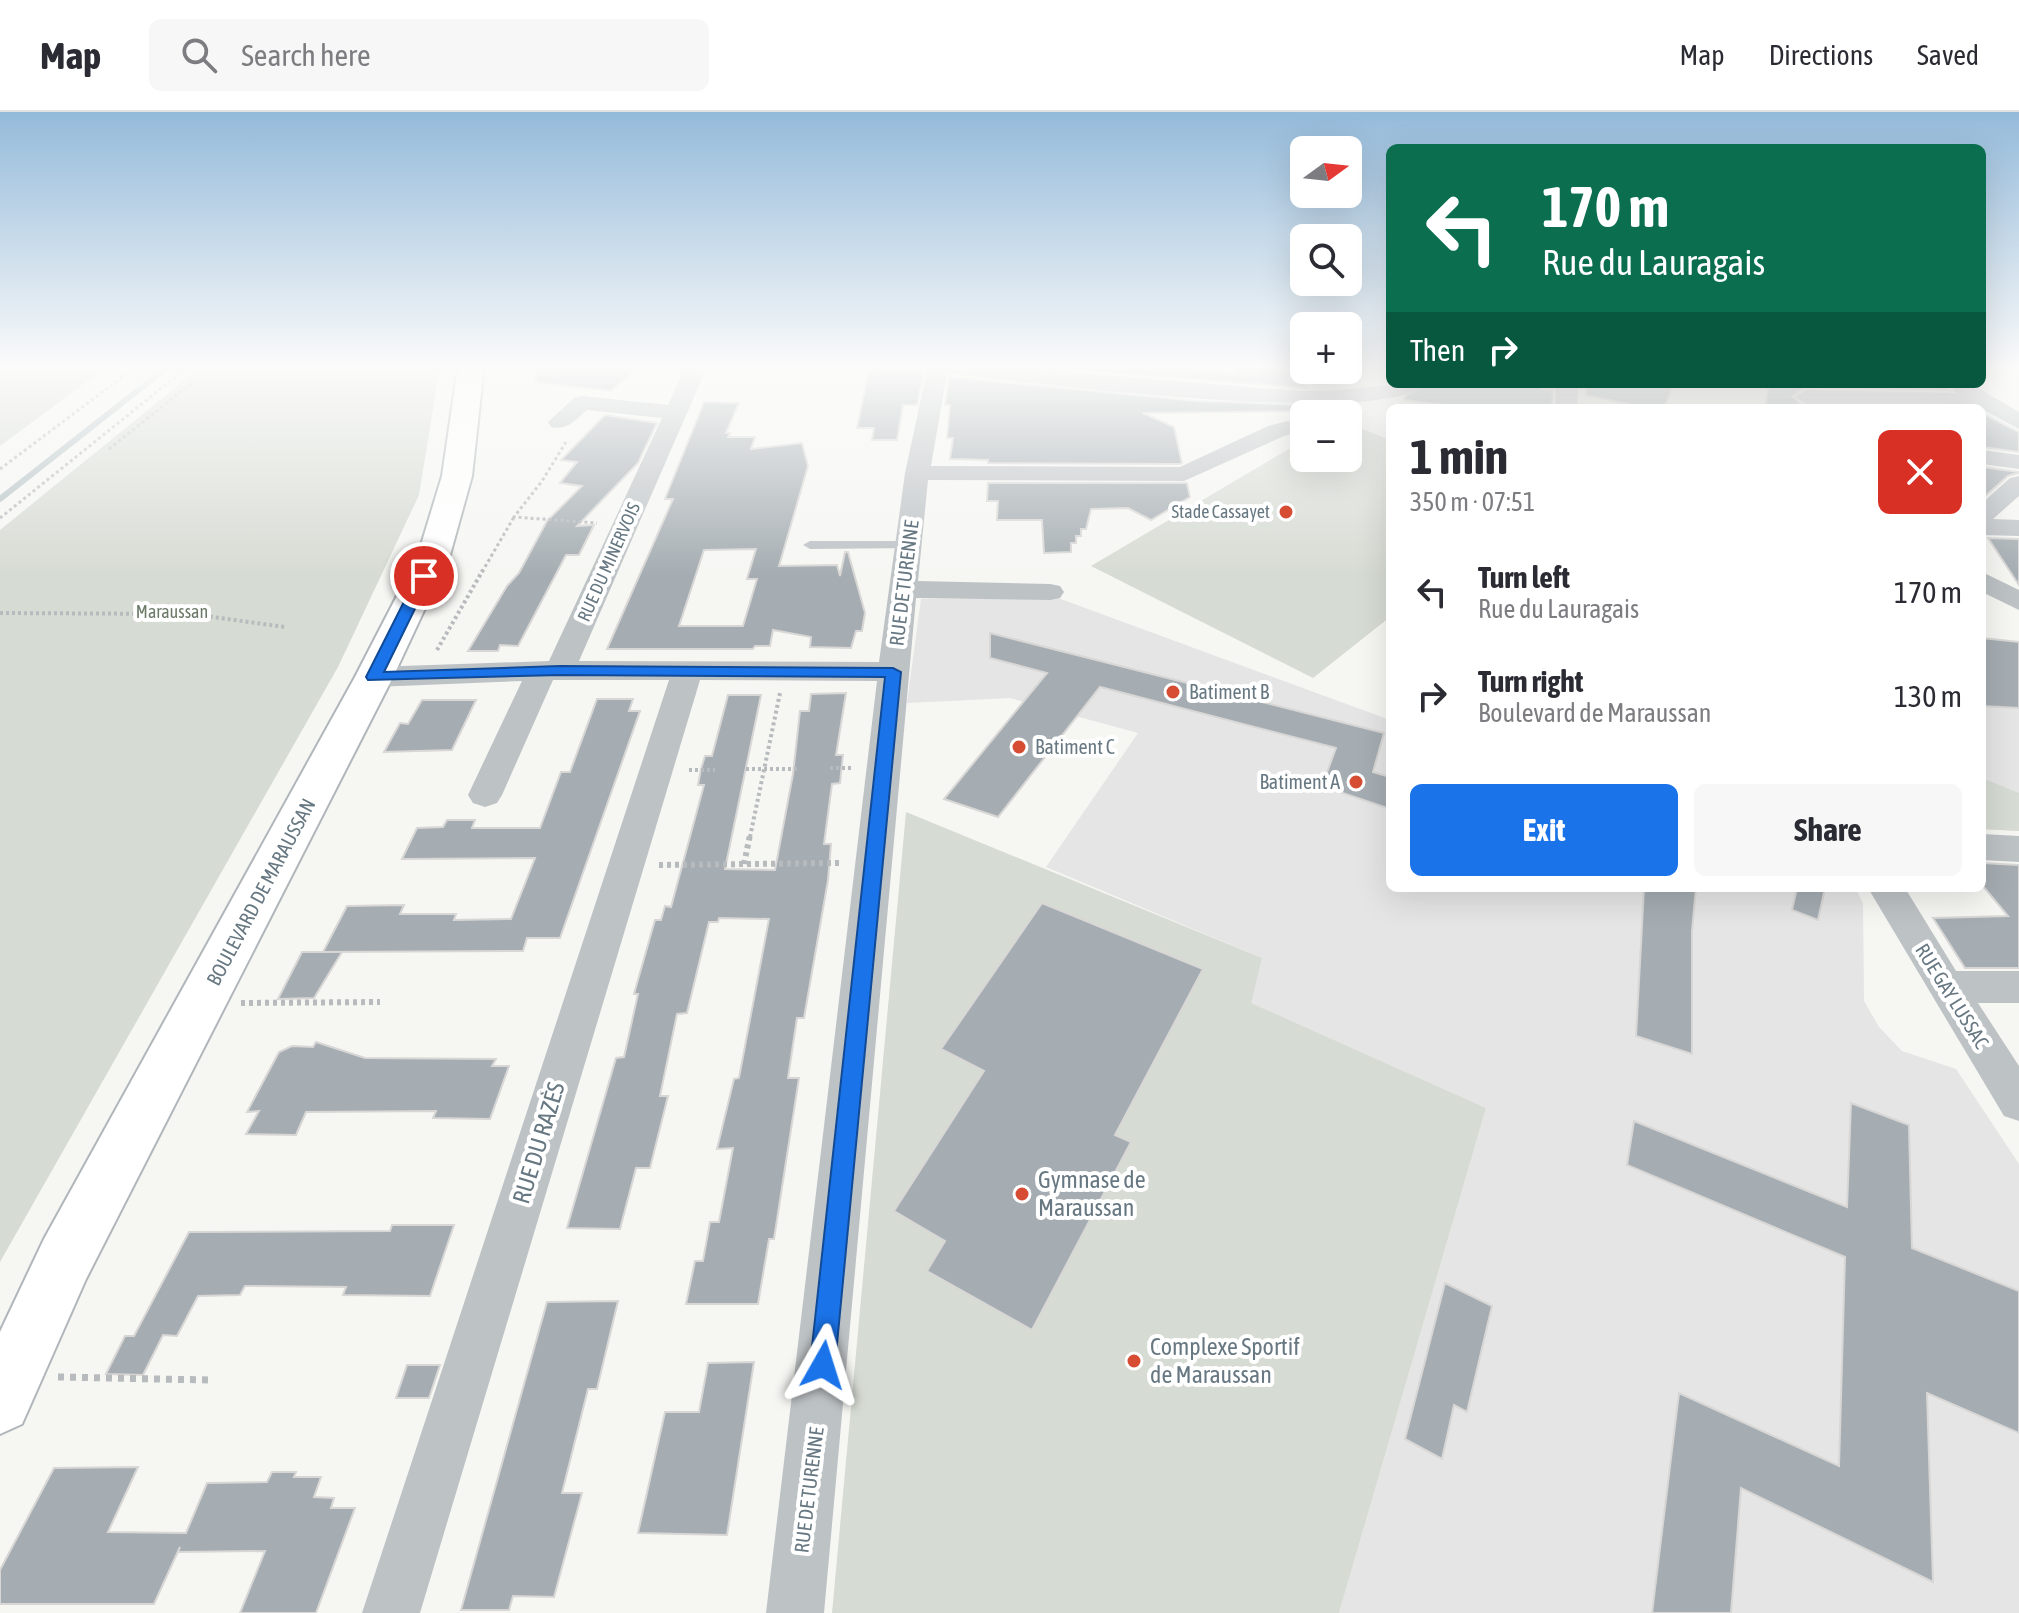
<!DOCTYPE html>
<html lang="en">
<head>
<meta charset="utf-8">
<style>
  :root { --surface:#fff; --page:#f7f7f7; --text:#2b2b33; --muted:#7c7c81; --line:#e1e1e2; --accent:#1a73e8 }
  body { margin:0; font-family:"Asap Condensed",sans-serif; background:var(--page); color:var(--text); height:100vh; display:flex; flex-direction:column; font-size:30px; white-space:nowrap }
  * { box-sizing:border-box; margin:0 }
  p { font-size:26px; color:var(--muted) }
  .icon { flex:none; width:44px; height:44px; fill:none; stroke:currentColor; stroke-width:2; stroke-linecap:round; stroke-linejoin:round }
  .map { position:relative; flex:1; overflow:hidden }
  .sheet { position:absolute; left:1386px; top:292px; width:600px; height:488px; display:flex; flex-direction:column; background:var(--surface); border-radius:12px; box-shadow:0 8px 32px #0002 }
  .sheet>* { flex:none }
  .banner { position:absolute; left:1386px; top:32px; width:600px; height:244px; border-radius:12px; box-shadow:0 8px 32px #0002; background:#0b6e4f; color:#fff; overflow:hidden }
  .needle { width:52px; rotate:75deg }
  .controls { position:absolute; left:1290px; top:24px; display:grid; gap:16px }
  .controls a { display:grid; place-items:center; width:72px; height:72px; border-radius:12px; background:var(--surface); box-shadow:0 8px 32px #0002; font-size:40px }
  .pin { position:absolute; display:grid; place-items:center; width:68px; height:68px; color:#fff; margin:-34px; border:4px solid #fff; border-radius:50%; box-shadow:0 2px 8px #0007 }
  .me { position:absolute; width:88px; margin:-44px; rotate:6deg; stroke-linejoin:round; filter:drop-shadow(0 0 6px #0008) }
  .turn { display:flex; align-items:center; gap:28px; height:168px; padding:0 24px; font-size:36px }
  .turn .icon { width:104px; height:104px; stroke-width:2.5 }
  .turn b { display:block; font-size:56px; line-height:68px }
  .then { display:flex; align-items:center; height:76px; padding:0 24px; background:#0003; gap:16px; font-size:30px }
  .round { display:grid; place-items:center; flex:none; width:84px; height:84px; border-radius:12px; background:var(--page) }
  .head { display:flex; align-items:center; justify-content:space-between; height:136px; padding:0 24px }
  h1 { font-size:48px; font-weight:700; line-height:60px }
  .primary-button { display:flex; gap:16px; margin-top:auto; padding:16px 24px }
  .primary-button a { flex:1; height:92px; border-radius:12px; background:var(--accent); color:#fff; font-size:32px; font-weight:700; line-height:92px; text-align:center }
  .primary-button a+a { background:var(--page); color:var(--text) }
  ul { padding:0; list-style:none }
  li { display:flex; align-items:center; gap:24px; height:104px; padding:0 24px }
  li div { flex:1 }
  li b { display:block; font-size:30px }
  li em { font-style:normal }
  header { display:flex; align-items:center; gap:48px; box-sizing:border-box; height:112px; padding:0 40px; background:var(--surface); border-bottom:2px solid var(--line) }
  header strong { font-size:38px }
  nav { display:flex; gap:44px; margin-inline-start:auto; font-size:28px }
  .search { width:560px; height:72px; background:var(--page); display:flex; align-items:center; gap:20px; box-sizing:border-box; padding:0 28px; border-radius:12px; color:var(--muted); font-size:30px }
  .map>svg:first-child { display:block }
  .built { fill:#e4e5e4 }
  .green { fill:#d6dbd3 }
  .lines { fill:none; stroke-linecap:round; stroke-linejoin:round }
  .stream { stroke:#b6c2c5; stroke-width:6 }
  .building { fill:#a5adb2; stroke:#d8d7d6; stroke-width:2; fill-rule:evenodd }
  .secondary-casing { stroke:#b0b6ba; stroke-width:4 }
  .path-far3 { stroke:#b8bbbd; stroke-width:3; stroke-dasharray:3 3; stroke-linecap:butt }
  .path-far2 { stroke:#b8bbbd; stroke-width:4; stroke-dasharray:3 3; stroke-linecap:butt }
  .path-far1 { stroke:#b8bbbd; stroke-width:6; stroke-dasharray:4 4; stroke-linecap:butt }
  .path { stroke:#b8bbbd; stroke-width:7; stroke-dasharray:6 6; stroke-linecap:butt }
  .service { fill:#bdc2c5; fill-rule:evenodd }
  .minor { fill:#bdc2c5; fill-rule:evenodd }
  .secondary { fill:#fff; fill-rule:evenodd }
  .route { fill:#1a73e8; stroke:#114b97; stroke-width:2 }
  .poi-dot { fill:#d64d33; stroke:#fff; stroke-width:3 }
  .labels { text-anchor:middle; stroke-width:8; stroke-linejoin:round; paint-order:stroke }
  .far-poi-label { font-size:18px; fill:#677882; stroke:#fff; text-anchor:end }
  .far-street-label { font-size:18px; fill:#677882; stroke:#fff }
  .far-park-label { font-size:18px; fill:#6b7a66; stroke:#fff }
  .street-label { font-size:20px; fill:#677882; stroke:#fff }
  .poi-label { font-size:20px; fill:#677882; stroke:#fff; text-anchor:start }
  .near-street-label { font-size:24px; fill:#677882; stroke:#fff }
  .near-poi-label { font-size:24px; fill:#677882; stroke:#fff; text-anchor:start }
</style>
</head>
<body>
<header>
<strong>Map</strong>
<div class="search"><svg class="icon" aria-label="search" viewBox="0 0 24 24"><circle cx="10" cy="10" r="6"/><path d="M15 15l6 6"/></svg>Search here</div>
<nav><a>Map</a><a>Directions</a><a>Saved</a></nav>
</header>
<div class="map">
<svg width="2019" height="1501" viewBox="0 0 2019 1501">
  <rect width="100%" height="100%" fill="#f6f6f3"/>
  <path class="built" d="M1058,486L1390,608V776H1856L1863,792L1864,889L1879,915L1902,939L1956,957L2019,1052V1501H1339L1486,996L1250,891L1262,846L1046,755L1138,621L1010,586L907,591L921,487Z
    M1982,522L1985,526L2019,530V719L1982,717Z"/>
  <path class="green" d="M0,254H108L0,334Z
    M202,254H440L419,383L338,555L0,1150V418Z
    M1348,311L1390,328V505L1313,566L1091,454L1304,328V346H1348Z
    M1982,666L2019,681V719L1982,717Z
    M906,700L1262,846L1251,891L1486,996L1339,1501H832Z"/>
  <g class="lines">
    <path class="stream" d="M0,387L169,254"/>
  </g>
  <path class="building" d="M537,254H599L635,258L611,279L536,270Z
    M1028,254H1151L1235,261L1237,254H1299L1306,276Z
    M869,257L924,260L917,293H903L897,328H872L874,316H857Z
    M949,265L1198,289L1302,293L1304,299L1143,301L1174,315L1182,351L1179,352L988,351V348L950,347L953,326H947L950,293H945Z
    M1427,272H1541V277L1553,278L1552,296H1469L1404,288L1405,284Z
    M1587,272H1673L1664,296H1647L1586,283Z
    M1769,272H1942L1950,278L1806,275L1792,284L1804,295L1863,296H1765Z
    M704,290L739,291L726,321H730L728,325H755L751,337L802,331L808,354L779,454L837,453L840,464L845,440H848L865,501L862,519H856L851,536L810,535L811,525L773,518L770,534H755L753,537H607L673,387H665ZM756,437L747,467H757L743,514H679L704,438Z
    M1982,301L2019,320V340L1982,335Z
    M605,303L657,311L638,351L577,414L594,413L579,443H566L518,534L500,533L498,539H468L507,474L519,461L547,409L582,374L560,371L577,350L561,348Z
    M1982,355L2019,360V361L2008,364L1982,387Z
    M988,371H1187L1190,385L1151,408L1128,396L1091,397L1086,417H1081V424H1076V431H1071V440L1044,441L1042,408H997L998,389H987Z
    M1988,426L2019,427V473Z
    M990,521L1384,621L1373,660L1390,665V697L1322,674L1336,636L1100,575L998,705L944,687L1047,561L990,546Z
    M1982,526L2019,530V596L1982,594Z
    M846,581L836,643H843L840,671L832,672L824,732H831L828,768L804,906H797L788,966H799L774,1127H769L758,1192H686L695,1149H703L710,1110H719L733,1036L717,1037L734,967L739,966L769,807L719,806L718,810H709L687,901L677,902L660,984H668L650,1056H636L620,1117L567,1116L616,946L624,945L638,882H634L651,822L655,808H661L665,794L671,795L704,673H698L701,657L705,644H712L728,583H761L725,757L775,758L793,662L800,599H809L811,582Z
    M597,587H633L629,599H640L560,826H527L523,839L323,840L347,794L404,793L400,802H456L454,808L511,807L535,746L402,747L417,716L443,715L447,708H475L472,716H540L561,660H570Z
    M422,588H476L452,638L384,640L400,611L408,612Z
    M1982,751L2019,753V856H1965L1933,806L2008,804L1982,773Z
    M1644,776H1696L1692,819V942L1636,924Z
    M1797,776H1825L1818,808L1792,798Z
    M1042,791L1203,857L1115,1023L1131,1030L1032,1218L927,1159L945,1129L894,1099L984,959L941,937Z
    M302,840H342L314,886L278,887Z
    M316,930L365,946L496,947L492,954H509L490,1007L433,1006L436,999L306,1000L296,1023L246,1022L259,999L247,1000L279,940L292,934L313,935Z
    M1851,991L1909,1013L1912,1136L2019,1179V1321L1927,1281L1933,1470L1741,1376L1731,1501H1652L1679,1281L1839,1354L1845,1145L1627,1053L1634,1009L1847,1095Z
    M392,1113H454L430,1184L343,1183L346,1175L245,1174L240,1183L198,1184L177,1224L163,1223L143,1263L106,1262L125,1224H134L189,1120L390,1119Z
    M1445,1171L1492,1194L1467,1300L1454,1293L1442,1347L1405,1327Z
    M618,1189L597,1277H588L562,1381H582L554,1485L513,1484L509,1498H461L547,1190Z
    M754,1250L727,1423L638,1421L665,1300H699L708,1251Z
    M407,1253H440L429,1286H396Z
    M138,1355L108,1420L186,1421L207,1371L267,1370L272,1360H296L294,1365H321L314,1385L334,1386L331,1396H355L316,1501H240L265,1439L178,1440L180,1435L154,1492H0V1458L54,1356Z"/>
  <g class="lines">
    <g class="secondary-casing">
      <path id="secondary" d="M458,254H484L472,364L450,443L393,565L86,1167L22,1312L0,1322V1220L44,1127L355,565L418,443L442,364Z"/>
    </g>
    <path class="path-far3" d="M566,330L542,369L514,405L597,411
      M109,337L213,254
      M0,357L137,254
      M0,406L189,254
      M482,460L514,405"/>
    <path class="path-far2" d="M0,501L191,502L285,515
      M437,538L483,458
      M830,656H853
      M746,657H798
      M689,658H715
      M750,725L780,581"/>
    <path class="path-far1" d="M744,752L750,723
      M659,753L841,751
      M241,891L380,890"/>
    <path class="path" d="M58,1265L209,1268"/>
    <path class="service" d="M910,429L915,430V436L810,437L803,433L810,429Z"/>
    <path class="minor" d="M677,254H698L704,262L579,549L879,550L905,361L928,254H995L1300,279C1342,280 1382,272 1424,272C1390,317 1015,269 947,261L931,354L1180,355L1268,314L1304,305V319L1284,324L1184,369L928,368L918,469L1050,472L1060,474L1064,480L1060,486L1050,488L916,486L824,1501H766L877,569L700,568L420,1501H362L669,568H553L502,683L497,691L485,695L473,691L468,683L522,569L374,575L363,572L359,565L363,558L374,555L549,549L662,306L587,298C575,308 567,319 551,315L548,310L574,286L582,284L668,293L682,262Z
      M1556,272H1578L1577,296H1555Z
      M1956,272H1972L2019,300V317L1978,295L1806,292L1795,285L1806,278L1956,281L1953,277Z
      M1982,338L2019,343V357L1982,352Z
      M2019,364V384L1993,407L2019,408V424L1982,423V391L2010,366Z
      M1982,460L2019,478V498L1982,480Z
      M1982,722L2019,724V750L1982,748Z
      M1868,776H1905L1956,859H2019V891H1978L2019,954V1009L2004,1004Z"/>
    <use href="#secondary" class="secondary"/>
  </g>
  <linearGradient id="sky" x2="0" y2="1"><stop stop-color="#94bada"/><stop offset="0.55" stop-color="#fbfbfa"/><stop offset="1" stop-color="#fbfbfa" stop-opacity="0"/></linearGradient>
  <rect width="2019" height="464" fill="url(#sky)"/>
  <path class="route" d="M424,459L431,464L384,560L560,554L893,556L901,560L835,1253L832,1262L823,1266L814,1262L810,1253L885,565L560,563L368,568L366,565L417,464Z"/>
  <g class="poi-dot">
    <circle cx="1286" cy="400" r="8"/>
    <circle cx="1173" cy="580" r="8"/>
    <circle cx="1019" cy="635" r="8"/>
    <circle cx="1356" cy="670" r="8"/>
    <circle cx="1022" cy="1082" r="8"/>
    <circle cx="1134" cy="1249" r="8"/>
  </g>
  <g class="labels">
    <g class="far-poi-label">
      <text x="1270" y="406">Stade Cassayet</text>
    </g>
    <g class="far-street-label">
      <text transform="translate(609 450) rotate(-66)" y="6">RUE DU MINERVOIS</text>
    </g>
    <g class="far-park-label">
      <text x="172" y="506">Maraussan</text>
    </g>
    <g class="street-label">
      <text transform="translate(904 471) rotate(-83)" y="7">RUE DE TURENNE</text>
      <text transform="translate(261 780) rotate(-62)" y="7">BOULEVARD DE MARAUSSAN</text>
      <text transform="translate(1952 884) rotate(58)" y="7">RUE GAY LUSSAC</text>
      <text transform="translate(809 1378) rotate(-83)" y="7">RUE DE TURENNE</text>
    </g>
    <g class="poi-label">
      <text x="1189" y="587">Batiment B</text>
      <text x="1035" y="642">Batiment C</text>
      <text x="1340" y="677" text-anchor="end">Batiment A</text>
    </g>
    <g class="near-street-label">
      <text transform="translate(539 1031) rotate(-73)" y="8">RUE DU RAZÈS</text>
    </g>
    <g class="near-poi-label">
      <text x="1038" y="1076">Gymnase de<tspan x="1038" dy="28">Maraussan</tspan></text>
      <text x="1150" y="1243">Complexe Sportif<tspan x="1150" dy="28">de Maraussan</tspan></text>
    </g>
  </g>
</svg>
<div class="controls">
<a><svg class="needle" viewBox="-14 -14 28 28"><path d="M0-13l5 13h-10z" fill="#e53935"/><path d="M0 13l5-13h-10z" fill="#7c7c81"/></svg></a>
<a><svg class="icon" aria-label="search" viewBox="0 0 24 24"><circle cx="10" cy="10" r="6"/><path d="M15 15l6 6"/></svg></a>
<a>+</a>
<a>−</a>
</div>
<div class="pin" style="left:424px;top:464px;background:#d93025"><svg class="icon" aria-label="arrive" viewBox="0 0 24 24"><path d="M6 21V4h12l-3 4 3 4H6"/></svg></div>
<svg class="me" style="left:823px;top:1253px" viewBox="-20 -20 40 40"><path d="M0-17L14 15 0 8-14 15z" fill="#1a73e8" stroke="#fff" stroke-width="4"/></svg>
<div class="banner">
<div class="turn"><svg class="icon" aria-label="left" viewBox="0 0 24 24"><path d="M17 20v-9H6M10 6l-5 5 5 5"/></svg><div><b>170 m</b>Rue du Lauragais</div></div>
<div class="then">Then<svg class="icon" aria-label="right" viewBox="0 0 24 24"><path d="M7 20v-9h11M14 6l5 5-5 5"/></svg></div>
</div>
<section class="sheet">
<div class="head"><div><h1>1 min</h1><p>350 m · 07:51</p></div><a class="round" style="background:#d93025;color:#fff"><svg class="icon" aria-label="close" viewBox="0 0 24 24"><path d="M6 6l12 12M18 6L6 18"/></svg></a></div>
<ul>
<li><svg class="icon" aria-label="left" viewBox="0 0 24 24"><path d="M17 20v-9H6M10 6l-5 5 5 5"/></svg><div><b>Turn left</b><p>Rue du Lauragais</p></div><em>170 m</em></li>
<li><svg class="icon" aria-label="right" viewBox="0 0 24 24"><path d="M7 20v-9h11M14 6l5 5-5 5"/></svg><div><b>Turn right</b><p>Boulevard de Maraussan</p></div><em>130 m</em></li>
</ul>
<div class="primary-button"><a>Exit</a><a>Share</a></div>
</section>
</div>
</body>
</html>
